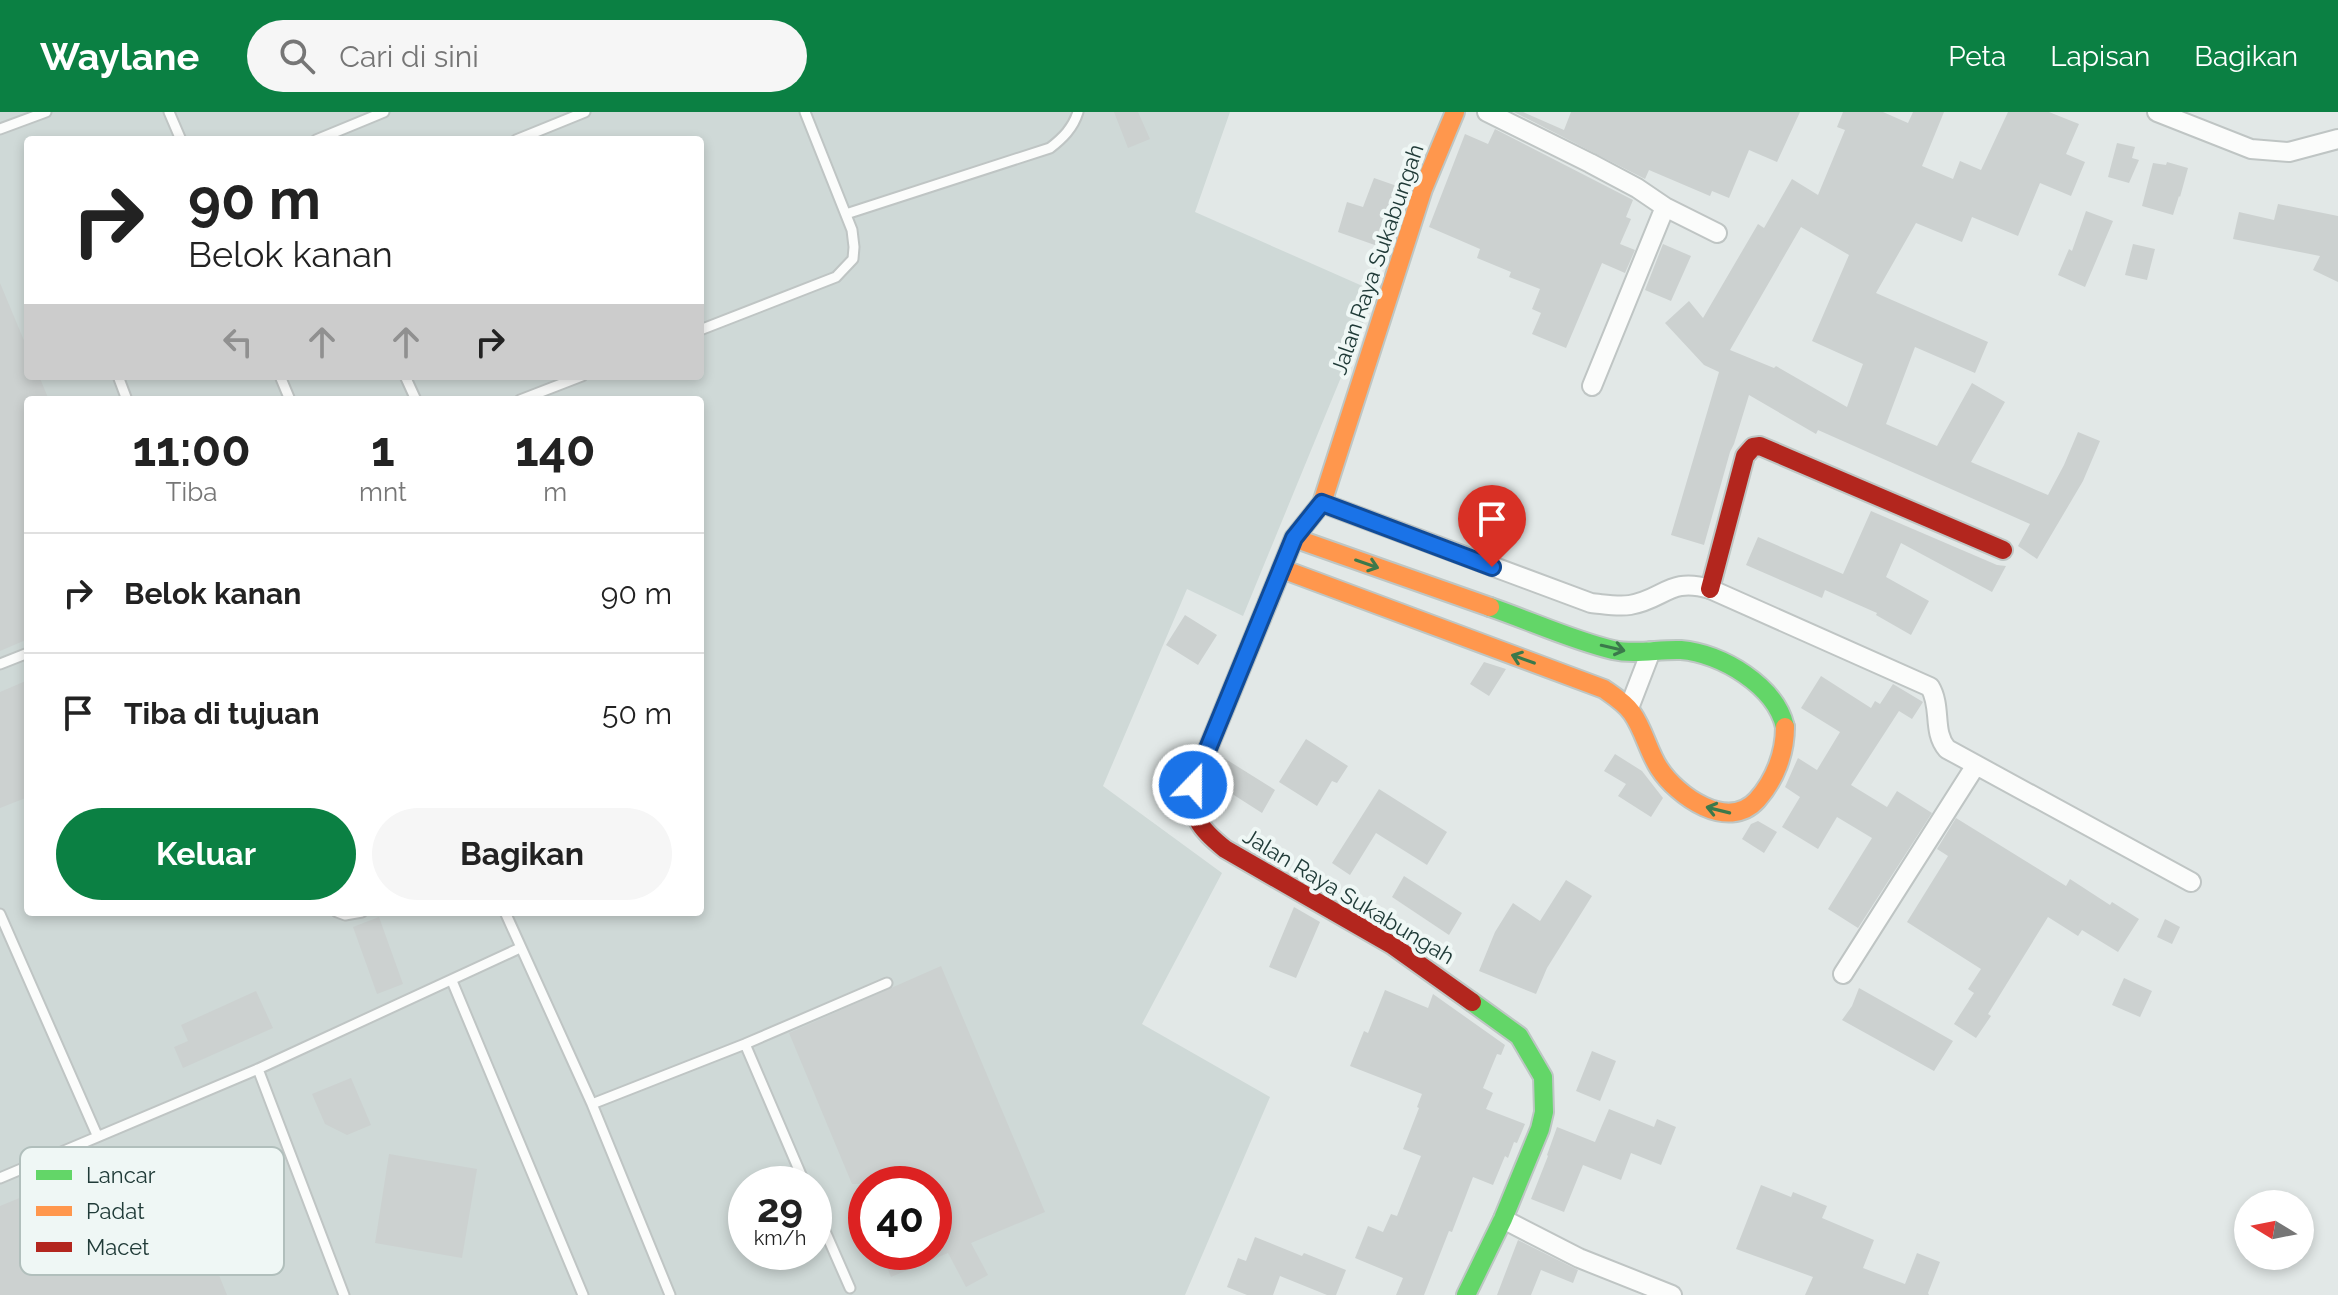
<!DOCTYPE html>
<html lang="id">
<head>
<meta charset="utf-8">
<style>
  :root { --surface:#fff; --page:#f6f6f6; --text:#222; --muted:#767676; --line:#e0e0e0; --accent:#0b8043 }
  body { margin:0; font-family:Raleway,sans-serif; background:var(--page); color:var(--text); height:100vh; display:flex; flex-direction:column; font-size:30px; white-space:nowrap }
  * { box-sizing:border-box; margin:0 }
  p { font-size:26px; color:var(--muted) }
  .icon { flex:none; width:44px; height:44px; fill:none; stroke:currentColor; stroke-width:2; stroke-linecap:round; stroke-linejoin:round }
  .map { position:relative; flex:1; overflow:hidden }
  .sheet { position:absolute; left:24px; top:284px; width:680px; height:520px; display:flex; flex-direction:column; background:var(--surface); border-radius:8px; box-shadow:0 4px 12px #0003 }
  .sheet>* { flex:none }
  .guide { position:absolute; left:24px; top:24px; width:680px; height:244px; border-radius:8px; box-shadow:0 4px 12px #0003; background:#fff; color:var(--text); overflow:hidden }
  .needle { width:52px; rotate:280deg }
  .fabs { position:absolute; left:2234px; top:1078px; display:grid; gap:16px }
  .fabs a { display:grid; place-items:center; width:80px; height:80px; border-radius:50%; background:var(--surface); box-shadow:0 4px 12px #0003; font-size:40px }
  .speed { position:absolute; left:728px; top:1054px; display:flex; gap:16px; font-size:40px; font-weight:700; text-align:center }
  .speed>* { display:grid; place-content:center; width:104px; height:104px; border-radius:50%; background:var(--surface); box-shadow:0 4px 12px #0003; line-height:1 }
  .speed small { font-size:20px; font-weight:400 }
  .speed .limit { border:12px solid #d22; background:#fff; color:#111 }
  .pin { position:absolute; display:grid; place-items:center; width:68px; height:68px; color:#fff; margin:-82px -34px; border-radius:50% 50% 50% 0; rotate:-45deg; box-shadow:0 0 8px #0007 }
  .pin .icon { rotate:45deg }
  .me { position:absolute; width:88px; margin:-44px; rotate:22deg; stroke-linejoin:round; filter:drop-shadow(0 0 6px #0008) }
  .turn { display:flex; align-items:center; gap:28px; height:168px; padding:0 32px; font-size:36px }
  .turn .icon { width:104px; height:104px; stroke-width:2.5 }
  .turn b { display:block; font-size:56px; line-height:68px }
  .lanes { display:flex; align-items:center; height:76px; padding:0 32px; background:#0003; justify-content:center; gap:40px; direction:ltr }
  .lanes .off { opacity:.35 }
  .eta { display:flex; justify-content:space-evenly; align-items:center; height:136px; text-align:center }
  .eta b { font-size:48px; font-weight:700; line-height:56px }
  .button { display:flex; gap:16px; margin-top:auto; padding:16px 32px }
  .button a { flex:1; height:92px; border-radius:48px; background:var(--accent); color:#fff; font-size:32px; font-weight:700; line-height:92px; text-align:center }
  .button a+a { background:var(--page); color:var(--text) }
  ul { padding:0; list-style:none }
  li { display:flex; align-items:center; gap:24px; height:120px; padding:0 32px; border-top:2px solid var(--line) }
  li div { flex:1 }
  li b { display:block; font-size:30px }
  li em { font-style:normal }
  header { display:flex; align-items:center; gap:48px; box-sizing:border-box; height:112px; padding:0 40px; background:var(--accent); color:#fff }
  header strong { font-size:38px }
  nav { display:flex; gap:44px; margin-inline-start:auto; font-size:28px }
  .search { width:560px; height:72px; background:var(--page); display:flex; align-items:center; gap:20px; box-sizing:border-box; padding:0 28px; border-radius:44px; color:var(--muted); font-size:30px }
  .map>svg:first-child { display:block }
  .built { fill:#cfd9d7; fill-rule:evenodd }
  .building { fill:#ccd1d0; fill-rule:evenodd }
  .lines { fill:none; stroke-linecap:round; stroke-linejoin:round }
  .lane-casing { stroke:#bfc5c4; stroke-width:13 }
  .street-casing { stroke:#bfc5c4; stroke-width:22 }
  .fast-casing { stroke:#bec6c4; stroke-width:22 }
  .slow-casing { stroke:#bec6c4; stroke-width:22 }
  .jam-casing { stroke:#bec6c4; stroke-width:22 }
  .lane { stroke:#fbfcfb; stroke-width:9 }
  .street { stroke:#fbfcfb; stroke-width:18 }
  .fast { stroke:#63d668; stroke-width:18 }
  .slow { stroke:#ff974d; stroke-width:18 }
  .jam { stroke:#b3261e; stroke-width:18 }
  .oneway { stroke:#3b794b }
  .route-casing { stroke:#114b97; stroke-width:20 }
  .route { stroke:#1a73e8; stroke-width:14 }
  .labels { text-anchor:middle; stroke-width:8; stroke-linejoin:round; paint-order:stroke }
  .street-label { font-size:22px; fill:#203b38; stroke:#eff7f5 }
  .key { fill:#eff7f5; stroke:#b1bfbc; stroke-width:2 }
  .key-label { font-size:22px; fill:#203b38 }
</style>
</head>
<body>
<header>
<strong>Waylane</strong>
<div class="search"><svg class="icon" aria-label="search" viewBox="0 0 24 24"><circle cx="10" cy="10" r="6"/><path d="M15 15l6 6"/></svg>Cari di sini</div>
<nav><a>Peta</a><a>Lapisan</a><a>Bagikan</a></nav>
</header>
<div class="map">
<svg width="2338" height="1183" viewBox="0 0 2338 1183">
  <rect width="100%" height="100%" fill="#e2e8e7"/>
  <path class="built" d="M0,0H1230L1195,100L1376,180L1243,504L1187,477L1103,674L1222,761L1142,912L1270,985L1185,1183H0ZM28,28H700V264H28ZM28,288H700V800H28ZM746,1072H814V1140H746ZM866,1072H934V1140H866Z"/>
  <path class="building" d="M1114,0H1138L1150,27L1128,36Z
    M1514,0H1523L1564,18L1571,0H1800L1777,50L1749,38L1729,86L1712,79L1710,84L1649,58L1645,67Z
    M1843,0H1883L1908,11L1913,0H1944L1922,54L1953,67L1960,49L1981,58L2008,0H2049L2079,12L2066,42L2085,50L2071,84L2040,71L2018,124L1972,105L1962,130L1916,111L1876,181L1988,230L1975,261L1915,235L1886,312L1937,334L1972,271L2005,290L1971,350L2048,383L2064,353L2078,320L2100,329L2083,369L2037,447L2018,434L2030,412L1818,318L1816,322L1749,283L1734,332L1730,340L1704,433L1671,423L1719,260L1704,253L1665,211L1689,189L1703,206L1758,112L1764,116L1792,67L1818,83L1845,18L1837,15ZM1801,115L1849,143L1812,229L1863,252L1847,295L1776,254L1774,256L1730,238Z
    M1495,17L1633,88L1626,105L1631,107L1620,132L1635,138L1625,161L1602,151L1566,236L1532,222L1541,201L1532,197L1540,177L1509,165L1511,160L1477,146L1480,137L1429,115L1465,22L1488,32Z
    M2117,31L2135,35L2132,46L2139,48L2129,71L2108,65Z
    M2167,50L2188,56L2180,85L2179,84L2173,103L2142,94L2153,51L2166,53Z
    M1374,66L1397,74L1384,110L1394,114L1386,137L1338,120L1347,90L1363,95Z
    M2278,92L2338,104V170L2313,158L2320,144L2233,127L2239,100L2274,108Z
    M2086,99L2113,109L2085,175L2058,163L2069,137L2072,139Z
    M1663,132L1691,144L1671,189L1645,178Z
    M2133,132L2155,137L2147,168L2125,163Z
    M0,171L28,238V264H39L49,288H28V527L0,539Z
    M1871,399L1997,453L2006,454L1992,480L1901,431L1886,465L1929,489L1911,523L1876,503L1877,501L1825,478L1822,486L1746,453L1758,425L1843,462Z
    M1185,503L1217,523L1198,553L1166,533Z
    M1484,550L1506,557L1489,584L1470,572Z
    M1821,564L1871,596L1875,589L1880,592L1893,572L1923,590L1912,607L1899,599L1851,673L1887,695L1897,679L1932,701L1858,816L1828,797L1872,726L1837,705L1818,737L1782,715L1800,685L1785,675L1797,648L1798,646L1817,658L1840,620L1801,596Z
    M28,568V685L0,696V580Z
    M1306,627L1348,654L1337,671L1332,669L1317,694L1279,670Z
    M1615,642L1642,659L1663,686L1651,705L1618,684L1626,672L1604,659Z
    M1224,646L1275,678L1262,701L1212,669Z
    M1379,677L1447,720L1427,753L1376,721L1350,763L1332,751Z
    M1956,706L2066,774L2070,767L2110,793L2112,790L2139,807L2118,840L2082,818L2078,824L2048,805L1988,902L1991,904L1976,926L1954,912L1974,881L1968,877L1981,857L1907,810L1948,744L1937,737Z
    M1758,709L1777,720L1764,741L1742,727L1751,712Z
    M1404,764L1462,801L1449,823L1392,785Z
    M1566,768L1592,784L1547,856L1536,882L1479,859L1495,820L1513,791L1540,809Z
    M1294,795L1320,810L1296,866L1269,855Z
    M379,805L403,872L377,882L353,815Z
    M2165,807L2180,815L2172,832L2157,825Z
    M941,854L1045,1100L971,1131L988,1163L966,1175L948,1141L891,1165L881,1140H934V1072H852L789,921Z
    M2124,866L2152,879L2140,905L2112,893Z
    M1859,876L1953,929L1934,959L1842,908L1852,894Z
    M1385,878L1428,896L1433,882L1505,933L1501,943L1497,942L1483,976L1493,981L1486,997L1525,1012L1517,1031L1514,1030L1508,1046L1505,1044L1493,1073L1473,1065L1452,1120L1449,1119L1424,1183H1396L1403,1166L1355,1146L1368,1114L1383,1120L1391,1102L1397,1104L1421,1044L1403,1037L1419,996L1417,995L1422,982L1350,954L1364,919L1368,921Z
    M256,879L273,916L183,956L174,935L188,929L181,913Z
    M1592,939L1616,949L1600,989L1576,979Z
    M351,966L371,1013L347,1023L325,1012L312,982Z
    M1609,997L1654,1015L1657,1007L1676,1015L1661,1053L1631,1041L1621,1068L1583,1053L1564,1100L1531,1087L1548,1044L1547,1043L1557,1015L1595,1030Z
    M144,1035L184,1135L204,1126L227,1183H0V1094Z
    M389,1042L477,1057L462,1146L375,1131Z
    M1761,1073L1791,1085L1793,1080L1827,1094L1822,1106L1874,1128L1863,1156L1905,1172L1917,1141L1940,1150L1928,1181L1929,1183H1805L1813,1165L1736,1137Z
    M1255,1125L1302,1144L1304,1141L1346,1158L1336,1183H1327L1280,1164L1273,1183H1247L1227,1175L1238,1146L1246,1149Z
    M1518,1128L1578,1158L1573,1171L1541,1158L1531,1183H1497Z"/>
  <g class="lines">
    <g class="lane-casing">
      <path id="lane" d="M169,0L181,28
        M0,17L46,0
        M316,28L384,0
        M516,28L585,0
        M846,102L1050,36C1063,26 1073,16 1078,0
        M700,218L836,165L853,147L854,135L852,118L805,0
        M118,264L127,288
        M280,264L290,288
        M405,264L416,288
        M520,288L582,264
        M0,552L28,541
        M337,800L345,803L362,800
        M505,800L592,992L670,1183
        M0,802L97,1023
        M452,869L583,1183
        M745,932L805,1072
        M258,957L344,1183
        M592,992L745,932L887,871
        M0,1066L258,957L520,836
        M814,1094L850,1176"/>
    </g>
    <g class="street-casing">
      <path id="street" d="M1487,0L1590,51L1637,76L1665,95L1717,121
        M2157,0L2251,37L2289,40L2338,27
        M1592,274L1665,95
        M1322,391L1591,491C1603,492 1617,495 1630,493C1665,487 1669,465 1710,477L1930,575C1942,595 1932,620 1947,637L2191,770
        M1629,596L1651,539
        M1843,862L1976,653
        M1503,1107L1579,1146L1672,1183"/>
    </g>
    <g class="fast-casing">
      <path id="fast" d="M1490,495C1531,509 1571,528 1613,538C1635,543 1659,537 1681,538C1721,541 1776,574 1785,615
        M1466,1183L1503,1107L1540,1017L1544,1000L1543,965L1519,924L1472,890"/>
    </g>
    <g class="slow-casing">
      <path id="slow" d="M1294,426L1490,495
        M1282,457L1604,577C1614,584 1625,591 1632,601C1644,618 1648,639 1659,656C1677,684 1728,720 1757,688C1775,668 1785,641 1785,615
        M1268,490L1294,426L1322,391L1423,77L1455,0"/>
    </g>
    <g class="jam-casing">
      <path id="jam" d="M1710,477L1745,344L1753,335L1760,334L2003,438
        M1268,490L1193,673C1192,707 1199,716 1225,737L1392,833L1472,890"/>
    </g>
    <use href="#lane" class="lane"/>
    <use href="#street" class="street"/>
    <use href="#fast" class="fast"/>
    <use href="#slow" class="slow"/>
    <use href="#jam" class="jam"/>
  </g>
  <defs><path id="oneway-shaft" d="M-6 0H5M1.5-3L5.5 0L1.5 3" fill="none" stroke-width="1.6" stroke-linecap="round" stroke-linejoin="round" transform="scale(2)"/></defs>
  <g class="oneway">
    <use href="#oneway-shaft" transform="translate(1367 452) rotate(19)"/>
    <use href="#oneway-shaft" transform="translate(1613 536) rotate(13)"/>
    <use href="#oneway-shaft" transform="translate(1523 547) rotate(-160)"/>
    <use href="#oneway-shaft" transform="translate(1718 698) rotate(-166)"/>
  </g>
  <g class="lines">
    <g class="route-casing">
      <path id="route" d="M1193,673L1294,426L1322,391L1492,455"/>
    </g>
    <use href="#route" class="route"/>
  </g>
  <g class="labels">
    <g class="street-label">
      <text transform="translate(1377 147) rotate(-71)" y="8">Jalan Raya Sukabungah</text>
      <text transform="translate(1349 784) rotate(31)" y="8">Jalan Raya Sukabungah</text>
    </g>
  </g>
  <rect x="20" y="1035" width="264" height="128" rx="12" class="key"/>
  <rect x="36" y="1058" width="36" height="10" fill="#63d668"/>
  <rect x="36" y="1094" width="36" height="10" fill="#ff974d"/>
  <rect x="36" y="1130" width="36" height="10" fill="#b3261e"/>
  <g class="key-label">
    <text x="86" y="1071">Lancar</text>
    <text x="86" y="1107">Padat</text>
    <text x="86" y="1143">Macet</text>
  </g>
</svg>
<div class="fabs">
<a><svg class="needle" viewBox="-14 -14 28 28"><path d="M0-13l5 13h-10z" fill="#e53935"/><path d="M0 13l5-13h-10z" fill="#767676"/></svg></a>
</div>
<div class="speed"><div>29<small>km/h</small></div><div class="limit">40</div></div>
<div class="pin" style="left:1492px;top:455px;background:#d93025"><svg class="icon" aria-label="arrive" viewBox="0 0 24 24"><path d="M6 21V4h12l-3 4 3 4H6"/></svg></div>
<svg class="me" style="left:1193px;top:673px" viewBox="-20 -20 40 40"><circle r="17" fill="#1a73e8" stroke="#fff" stroke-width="3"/><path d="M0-11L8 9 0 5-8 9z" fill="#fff"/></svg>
<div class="guide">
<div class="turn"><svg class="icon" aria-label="right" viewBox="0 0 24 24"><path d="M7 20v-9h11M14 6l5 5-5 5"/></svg><div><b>90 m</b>Belok kanan</div></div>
<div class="lanes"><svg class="icon off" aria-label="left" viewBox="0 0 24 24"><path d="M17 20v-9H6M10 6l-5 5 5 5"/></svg><svg class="icon off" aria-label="ahead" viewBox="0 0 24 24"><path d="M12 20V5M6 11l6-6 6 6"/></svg><svg class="icon off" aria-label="ahead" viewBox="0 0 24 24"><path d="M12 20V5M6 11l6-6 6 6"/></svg><svg class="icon" aria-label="right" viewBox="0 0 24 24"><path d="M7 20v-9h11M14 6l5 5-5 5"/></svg></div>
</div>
<section class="sheet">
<div class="eta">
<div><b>11:00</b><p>Tiba</p></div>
<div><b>1</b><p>mnt</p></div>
<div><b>140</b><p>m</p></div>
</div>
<ul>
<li><svg class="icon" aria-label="right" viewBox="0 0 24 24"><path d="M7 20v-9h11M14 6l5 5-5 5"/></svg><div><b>Belok kanan</b></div><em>90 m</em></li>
<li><svg class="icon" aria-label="arrive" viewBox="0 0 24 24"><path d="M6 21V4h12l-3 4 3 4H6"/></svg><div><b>Tiba di tujuan</b></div><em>50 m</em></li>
</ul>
<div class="button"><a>Keluar</a><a>Bagikan</a></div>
</section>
</div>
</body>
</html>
